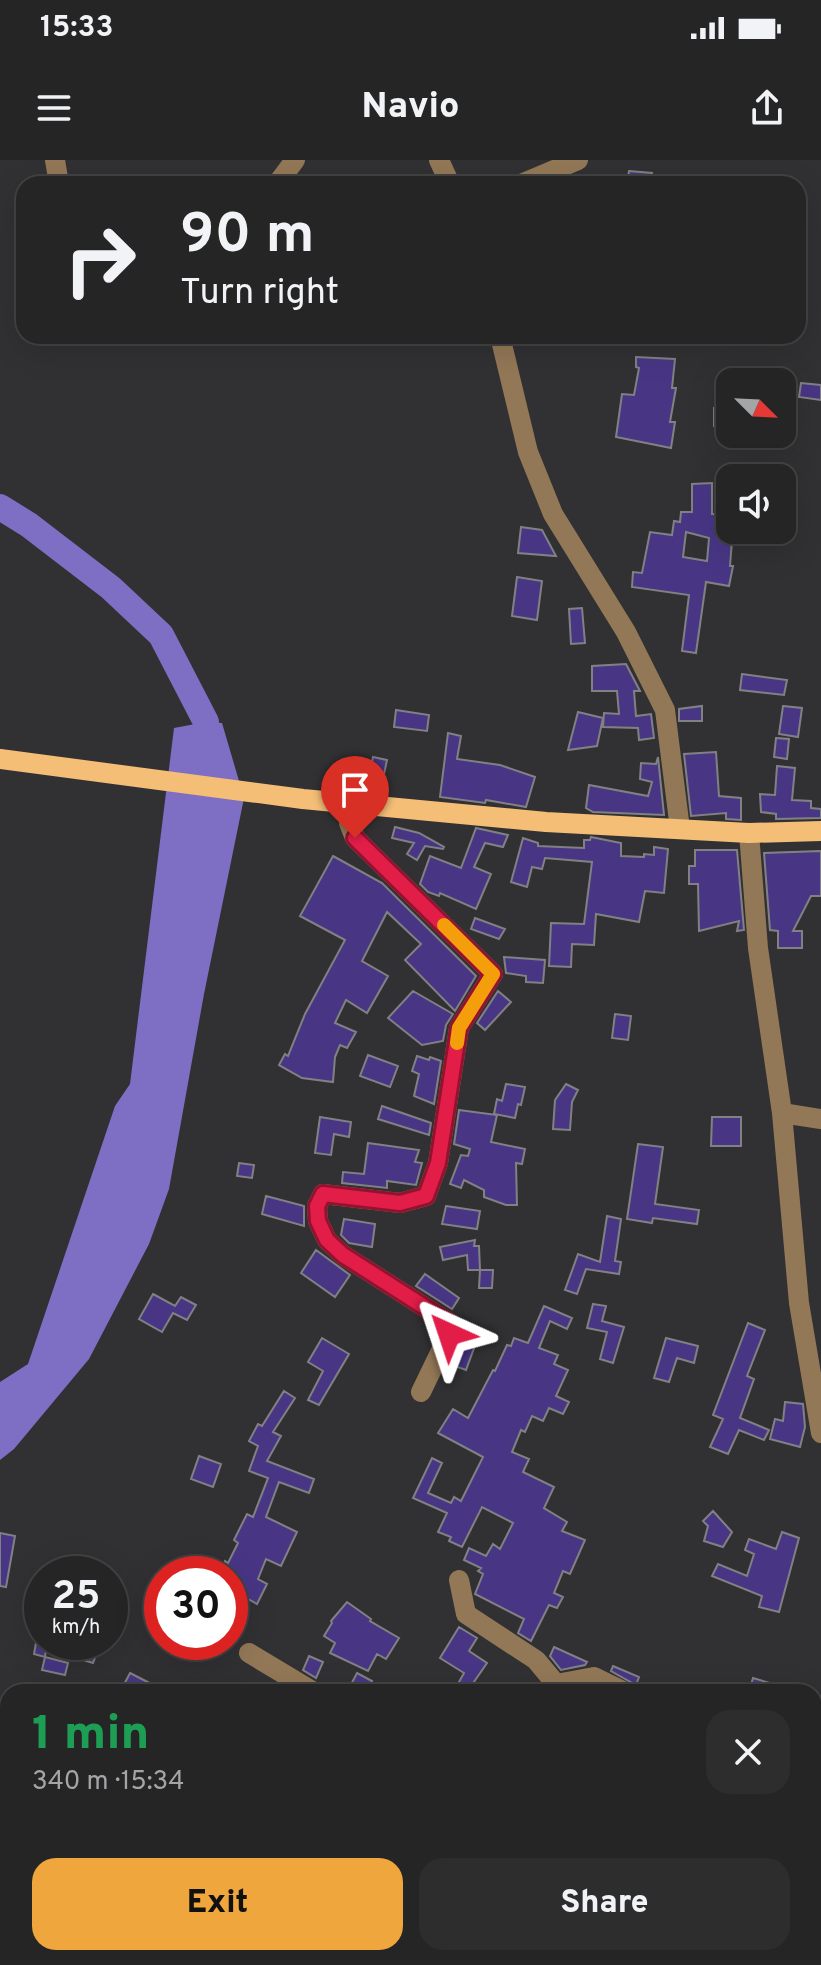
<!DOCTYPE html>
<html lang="en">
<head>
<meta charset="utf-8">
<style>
  :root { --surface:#252526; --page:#2d2d2e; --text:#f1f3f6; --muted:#a3a5a7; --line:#424243; --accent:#efa73d }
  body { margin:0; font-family:Overpass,sans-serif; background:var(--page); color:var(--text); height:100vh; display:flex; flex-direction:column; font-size:30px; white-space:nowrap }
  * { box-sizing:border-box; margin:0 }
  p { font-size:26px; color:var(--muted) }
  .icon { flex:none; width:44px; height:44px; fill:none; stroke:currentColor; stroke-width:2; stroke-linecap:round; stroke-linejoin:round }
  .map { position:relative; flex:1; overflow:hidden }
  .drawer { position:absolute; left:0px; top:1524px; width:822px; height:282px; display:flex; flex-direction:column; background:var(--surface); border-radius:24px 24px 0 0; box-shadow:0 8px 32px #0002,0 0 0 2px var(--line) }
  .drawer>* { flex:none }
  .guide { position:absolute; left:16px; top:16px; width:790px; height:168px; border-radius:24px; box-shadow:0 8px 32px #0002,0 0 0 2px var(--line); background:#252526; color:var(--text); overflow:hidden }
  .needle { width:52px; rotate:114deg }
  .tools { position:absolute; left:716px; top:208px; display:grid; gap:16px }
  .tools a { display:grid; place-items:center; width:80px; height:80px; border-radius:16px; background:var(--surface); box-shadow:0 8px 32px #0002,0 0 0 2px var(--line); font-size:40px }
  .speed { position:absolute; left:24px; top:1396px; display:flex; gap:16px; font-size:40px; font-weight:700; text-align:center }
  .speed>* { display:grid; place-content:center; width:104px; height:104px; border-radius:50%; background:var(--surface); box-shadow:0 8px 32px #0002,0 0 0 2px var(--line); line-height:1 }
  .speed small { font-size:20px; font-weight:400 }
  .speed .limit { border:12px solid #d22; background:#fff; color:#111 }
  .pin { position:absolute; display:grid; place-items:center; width:68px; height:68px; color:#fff; margin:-82px -34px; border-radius:50% 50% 50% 0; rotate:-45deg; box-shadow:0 0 8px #0007 }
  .pin .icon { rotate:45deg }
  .me { position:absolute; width:88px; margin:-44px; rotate:318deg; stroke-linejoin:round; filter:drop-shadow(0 0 6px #0008) }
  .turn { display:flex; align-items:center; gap:28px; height:168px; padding:0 32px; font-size:36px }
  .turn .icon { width:104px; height:104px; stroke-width:2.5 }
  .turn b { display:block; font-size:56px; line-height:68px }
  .round { display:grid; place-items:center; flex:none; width:84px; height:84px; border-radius:24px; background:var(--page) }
  .headline { display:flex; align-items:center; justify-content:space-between; height:136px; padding:0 32px }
  h1 { font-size:48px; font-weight:800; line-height:60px; color:#1e9e55 }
  .cta { display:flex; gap:16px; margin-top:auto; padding:16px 32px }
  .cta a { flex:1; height:92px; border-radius:24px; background:var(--accent); color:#111; font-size:32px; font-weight:800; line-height:92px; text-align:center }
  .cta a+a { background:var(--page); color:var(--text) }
  .status { display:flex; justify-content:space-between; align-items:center; height:56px; padding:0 40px; background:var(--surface); direction:ltr }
  .status svg { height:22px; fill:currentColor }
  header { display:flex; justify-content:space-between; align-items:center; height:104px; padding:0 32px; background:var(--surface); font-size:36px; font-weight:800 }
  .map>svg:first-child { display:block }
  .water { fill:#7e6fc4 }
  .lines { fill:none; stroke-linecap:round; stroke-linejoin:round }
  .river { stroke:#7e6fc4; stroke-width:26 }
  .building { fill:#483685; stroke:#818184; stroke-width:2; fill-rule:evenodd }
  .minor { stroke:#937857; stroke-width:20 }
  .major { stroke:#f5be77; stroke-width:20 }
  .route-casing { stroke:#92132f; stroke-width:20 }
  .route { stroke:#e11d48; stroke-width:14 }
  .slow { stroke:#f59e0b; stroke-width:14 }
</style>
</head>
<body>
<div class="status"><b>15:33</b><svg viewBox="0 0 49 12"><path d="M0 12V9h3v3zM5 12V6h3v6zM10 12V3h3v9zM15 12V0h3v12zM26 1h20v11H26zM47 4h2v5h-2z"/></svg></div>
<header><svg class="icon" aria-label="menu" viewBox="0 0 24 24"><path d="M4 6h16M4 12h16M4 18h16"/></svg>Navio<svg class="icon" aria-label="share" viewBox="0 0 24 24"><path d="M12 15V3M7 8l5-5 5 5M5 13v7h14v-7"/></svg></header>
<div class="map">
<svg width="821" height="1805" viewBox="0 0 821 1805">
  <rect width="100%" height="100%" fill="#313133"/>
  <path class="water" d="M206,562L222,563L244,638L204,834L169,1029L149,1084L89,1199L14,1289L0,1300V1222L28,1204L115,946L130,924L174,568Z"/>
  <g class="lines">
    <path class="river" d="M0,347L29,365L111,428L161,475L206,562L205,598"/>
  </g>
  <path class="building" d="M629,11L652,13L650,24H627Z
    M636,197L675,199L672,228H676L670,262H675L671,288L616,277L622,234L634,235L639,208L636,207Z
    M801,223L821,225V240L799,237Z
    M714,248H730V266H714Z
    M712,323V354H725L724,379L732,380L730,406H733L729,426L706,422L696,493L682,491L689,435L632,427L633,412L642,413L650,372L672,375L674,361L680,362L681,352H692V324ZM686,372L709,378L707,401L683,397Z
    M521,367L542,370L556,396L518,393Z
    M517,417L542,421L537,460L512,456Z
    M582,448L585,483L571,484L569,449Z
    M626,504L640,531H634L636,556L651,554L654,578L639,580L638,568L603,567L604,553L619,554L617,531H592V506Z
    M742,514L787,520L784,535L740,530Z
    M702,546V561H679V549Z
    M783,546L802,548L798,577L779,574Z
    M396,550L429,555L427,571L394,567Z
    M578,552L603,558L597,586L568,590Z
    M448,573L461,576L457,599L500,605L535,617L526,647L486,640L485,643L440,637Z
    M776,578L789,579L787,599L774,597Z
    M716,592L719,636L741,638V660L726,659V653L691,656L684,594Z
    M373,597L387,600L380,633L366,632Z
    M658,597L664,655L593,652L586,648L589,625L648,636L652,622L640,619L641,603L656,604Z
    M777,606L795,608L792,640L811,641V648L821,649V658L776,659V654L761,652L760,634L775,635Z
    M395,667L419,673L444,687L443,689L425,686L417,700L407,694L414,683L392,678Z
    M476,668L508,675L503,687L485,683L474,707L491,714L476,749L440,733L439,736L428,732L420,724L430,696L461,708Z
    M591,677L621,683V696L644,697V694L654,695V687L668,689L664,733L645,731L639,762L596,754L594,785L572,784L571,807L549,806L551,763L584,764L592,702L545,698L542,709L532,707L527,727L511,722L523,678L538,683V686L584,688V680H590Z
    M695,690H737L744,770L737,771L739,761L699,771L698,724H689V706H695Z
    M821,691V736H811L793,771H802V788H778V771L770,770L764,693Z
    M333,696L382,723L476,816L455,851L405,800L421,784L387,752L362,801L388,816L367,853L346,840L335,863L356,872L347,888L340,885L335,897L333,922L302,918L279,905L285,894L288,896L305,854L345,780L300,756Z
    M475,758L505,769L499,779L471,769Z
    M504,797L545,800L543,823L526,822V816L506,813Z
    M413,831L453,854L446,865L443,881L422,885L388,858Z
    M498,831L511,842L485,870L477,863Z
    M615,854L631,856L628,880L612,878Z
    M368,895L398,906L390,927L360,916Z
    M417,896L429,900L430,897L441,901L434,944L414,936L419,914L412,911Z
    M506,924L525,927L521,945L518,944L515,958L494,954L497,939L502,941Z
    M566,924L578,930L572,942L570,970L553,969L555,940Z
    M382,946L431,963L429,975L378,959Z
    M459,950L497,955L491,982L525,989L522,1004L516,1003L517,1045H506L484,1037V1030L464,1020L461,1028L450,1024L461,995L468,996L470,989L454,984Z
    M320,957L351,962L349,977L334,974L331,995L315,993Z
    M712,957H741V986H711Z
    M368,983L419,990L415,1002L422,1003L416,1025L387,1021V1028L342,1023L343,1012L364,1014Z
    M638,984L663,987L655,1044L699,1050L697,1064L653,1058L652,1063L627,1059Z
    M239,1003L254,1005L252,1018L237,1016Z
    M266,1036L304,1046V1066L262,1054Z
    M446,1046L480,1051L477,1069L442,1064Z
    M607,1056L621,1059L615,1101L621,1102L619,1114L586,1109L577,1134L565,1130L578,1094L600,1102Z
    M344,1059L375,1064L372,1087L349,1083L341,1075Z
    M475,1080L474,1086H479L480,1110H468L467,1095L443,1100L440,1087Z
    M316,1090L350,1115L335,1137L301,1113Z
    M480,1110H493L492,1128H479Z
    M425,1114L459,1138L452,1149L416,1126Z
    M153,1134L175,1146L181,1137L196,1145L187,1160L173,1153L162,1172L139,1159Z
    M593,1144L606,1146L602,1161L624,1167L613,1203L600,1199L607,1172L587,1168Z
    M544,1146L572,1158L567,1169L550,1161L539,1188L558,1195L554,1204L568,1210L556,1236L569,1242L563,1254L549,1248L543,1261L532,1256L525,1272L521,1270L512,1292L529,1299L523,1312L554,1327L544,1348L567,1362L562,1371L585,1380L570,1414L563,1411L554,1433L563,1437L557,1448L549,1445L531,1481L518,1473L524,1459L475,1434L483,1414L478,1411L481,1408L464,1400L469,1388L486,1396L493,1384L500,1389L513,1363L482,1347L462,1387L449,1381L451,1377L438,1372L447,1353L413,1338L432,1298L442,1303L428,1333L451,1343L454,1337L461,1341L483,1297L438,1273L453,1249L468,1258L493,1210L495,1211L507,1185L511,1186L514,1178L528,1183Z
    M748,1163L765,1170L747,1216L754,1219L740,1258L769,1270L764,1280L739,1270L728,1294L710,1287L723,1259L713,1255Z
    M462,1174L477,1180L466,1210L449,1204Z
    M322,1178L349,1194L319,1245L308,1240L323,1211L308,1202Z
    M666,1178L698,1186L694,1203L677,1198L669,1222L654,1218Z
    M284,1231L295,1238L273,1272L281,1276L267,1301L314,1319L309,1333L279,1322L266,1357L297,1372L281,1406L266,1399L258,1419L267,1424L257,1444L230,1429V1414H219L225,1401L228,1403L238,1383L234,1380L247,1354L253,1357L268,1318L249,1311L258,1286L249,1281L258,1264L262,1266Z
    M785,1242L803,1244L805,1267L800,1287L770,1279L775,1259L783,1261Z
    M199,1296L221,1304L213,1327L191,1319Z
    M713,1351L732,1372L723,1387L704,1381L708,1366L703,1361Z
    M782,1372L799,1378L779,1452L759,1447L762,1436L712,1416L718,1404L747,1416L754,1394L745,1390L749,1379L776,1389Z
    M0,1373L15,1376L6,1427L0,1426Z
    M347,1442L371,1459L370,1461L399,1478L386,1499L377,1494L368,1511L330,1493L335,1483L324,1476L332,1463L331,1461Z
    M40,1460L42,1482H47L45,1497L34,1494Z
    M459,1467L477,1478L469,1491L487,1503L469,1529L459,1522L464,1513L440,1498Z
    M86,1482H101L93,1503L80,1499Z
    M554,1487L587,1502L585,1505L561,1510L550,1496Z
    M309,1496L323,1502L316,1518L303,1510Z
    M45,1497L68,1503L65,1515L42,1510Z
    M613,1506L639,1517L636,1525L611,1511Z
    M130,1513L167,1532H120Z
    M357,1513L372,1521L366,1532H347Z
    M753,1518L790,1529L789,1532H749Z"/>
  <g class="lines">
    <path class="minor" d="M55,0L59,24
      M439,0L450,24
      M277,24L295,0
      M521,24L578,0
      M500,176L528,292L553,354L626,472L665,550L680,669
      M356,643L349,663L355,678L493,814L459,868L438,1003L426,1036L400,1043L323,1034L317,1046L318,1061L327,1080L343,1095L448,1162L449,1174L421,1232
      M749,673L758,788L782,953L799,1143L821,1273
      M782,953L821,959
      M459,1420L466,1454L536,1500L556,1524
      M249,1493L314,1532
      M550,1532L556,1524L594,1517L625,1532
      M814,1629L821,1631"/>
    <path class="major" d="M0,599L303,639L546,662L749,673L821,671"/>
  </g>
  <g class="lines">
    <g class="route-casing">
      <path id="route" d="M355,678L493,814L459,868L438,1003L426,1036L400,1043L323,1034L317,1046L318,1061L327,1080L343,1095L448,1162L449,1174"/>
    </g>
    <use href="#route" class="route"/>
    <path class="slow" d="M444,765L493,814L459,868L457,883"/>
  </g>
</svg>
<div class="tools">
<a><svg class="needle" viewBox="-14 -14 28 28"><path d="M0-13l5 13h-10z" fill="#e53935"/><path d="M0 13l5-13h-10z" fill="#a3a5a7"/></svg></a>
<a><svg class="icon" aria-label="sound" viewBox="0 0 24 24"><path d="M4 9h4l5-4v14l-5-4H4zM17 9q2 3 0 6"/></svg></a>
</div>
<div class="speed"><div>25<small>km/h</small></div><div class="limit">30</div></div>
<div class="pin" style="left:355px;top:678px;background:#d93025"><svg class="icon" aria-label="arrive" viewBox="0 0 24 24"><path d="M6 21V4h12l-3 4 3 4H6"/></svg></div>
<svg class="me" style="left:449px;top:1174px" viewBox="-20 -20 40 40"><path d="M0-17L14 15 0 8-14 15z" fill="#e11d48" stroke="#fff" stroke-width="4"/></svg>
<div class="guide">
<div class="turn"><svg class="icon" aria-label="right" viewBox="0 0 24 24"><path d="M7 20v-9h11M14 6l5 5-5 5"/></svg><div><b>90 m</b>Turn right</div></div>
</div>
<section class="drawer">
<div class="headline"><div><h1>1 min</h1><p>340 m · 15:34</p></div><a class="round"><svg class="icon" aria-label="close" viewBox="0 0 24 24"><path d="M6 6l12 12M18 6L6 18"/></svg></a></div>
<div class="cta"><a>Exit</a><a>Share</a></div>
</section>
</div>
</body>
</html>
